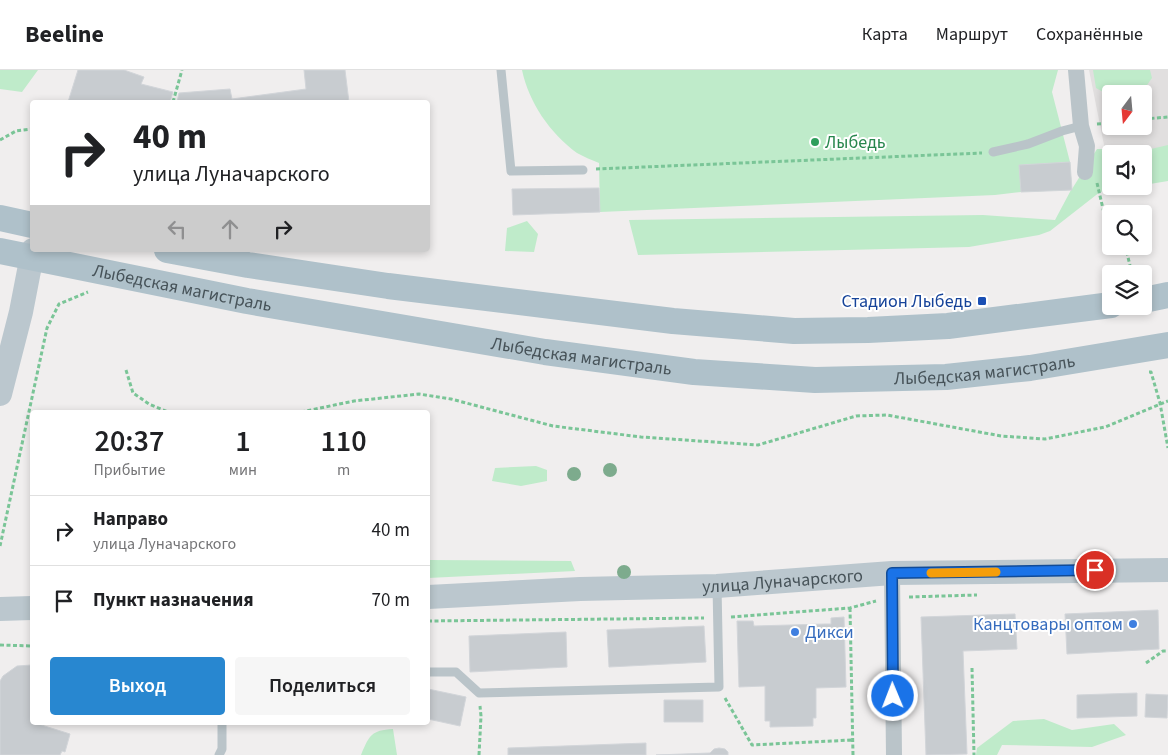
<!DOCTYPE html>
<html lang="ru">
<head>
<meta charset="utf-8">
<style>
  :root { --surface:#fff; --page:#f6f6f6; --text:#202124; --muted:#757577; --line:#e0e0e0; --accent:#2887d0 }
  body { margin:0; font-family:"Source Sans 3",sans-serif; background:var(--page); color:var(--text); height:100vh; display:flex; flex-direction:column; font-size:19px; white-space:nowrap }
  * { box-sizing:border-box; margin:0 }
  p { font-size:16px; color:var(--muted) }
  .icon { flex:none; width:28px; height:28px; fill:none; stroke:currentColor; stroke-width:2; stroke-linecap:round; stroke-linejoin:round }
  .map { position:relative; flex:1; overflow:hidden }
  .side { position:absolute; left:30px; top:340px; width:400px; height:315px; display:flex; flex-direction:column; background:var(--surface); border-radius:5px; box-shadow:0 2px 8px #0003 }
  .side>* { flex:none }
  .guide { position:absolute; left:30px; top:30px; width:400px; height:152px; border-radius:5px; box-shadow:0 2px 8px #0003; background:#fff; color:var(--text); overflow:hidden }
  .needle { width:32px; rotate:196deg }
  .controls { position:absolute; left:1102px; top:15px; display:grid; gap:10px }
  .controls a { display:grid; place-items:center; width:50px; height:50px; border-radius:5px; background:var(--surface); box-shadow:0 2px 8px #0003; font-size:25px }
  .pin { position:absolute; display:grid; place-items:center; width:42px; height:42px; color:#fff; margin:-21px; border:2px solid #fff; border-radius:50%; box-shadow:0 1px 5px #0007 }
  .me { position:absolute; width:55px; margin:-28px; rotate:359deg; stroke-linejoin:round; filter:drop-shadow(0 0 4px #0008) }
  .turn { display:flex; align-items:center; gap:18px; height:105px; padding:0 20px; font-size:22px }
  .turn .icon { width:65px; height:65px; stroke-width:2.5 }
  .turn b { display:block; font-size:35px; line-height:42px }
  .lanes { display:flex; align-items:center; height:48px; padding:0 20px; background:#0003; justify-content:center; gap:25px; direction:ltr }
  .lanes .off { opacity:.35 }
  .eta { display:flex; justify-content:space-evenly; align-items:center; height:85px; text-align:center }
  .eta b { font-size:30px; font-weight:600; line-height:35px }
  .primary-button { display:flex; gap:10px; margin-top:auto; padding:10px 20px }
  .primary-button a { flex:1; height:58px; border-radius:5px; background:var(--accent); color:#fff; font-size:20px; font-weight:600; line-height:58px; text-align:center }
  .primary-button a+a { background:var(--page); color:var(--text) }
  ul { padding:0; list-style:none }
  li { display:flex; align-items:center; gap:15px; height:70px; padding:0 20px; border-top:1px solid var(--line) }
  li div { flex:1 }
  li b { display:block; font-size:19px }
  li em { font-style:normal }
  header { display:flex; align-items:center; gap:30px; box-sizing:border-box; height:70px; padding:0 25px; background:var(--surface); border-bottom:1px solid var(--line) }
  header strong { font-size:24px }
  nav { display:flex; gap:28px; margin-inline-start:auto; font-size:18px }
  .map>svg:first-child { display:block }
  .education { fill:#e1dfdf; fill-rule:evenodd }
  .green { fill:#bfebca }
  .building { fill:#c8ccd0; stroke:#d2d5d9 }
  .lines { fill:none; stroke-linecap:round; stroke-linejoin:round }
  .path { stroke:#7ac597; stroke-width:3; stroke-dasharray:4 2.5; stroke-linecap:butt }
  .service { stroke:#bac4c9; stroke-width:9 }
  .minor { stroke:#bac4c9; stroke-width:16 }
  .secondary { stroke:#bbc7ce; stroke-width:24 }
  .primary { stroke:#afc1ca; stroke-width:26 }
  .tree { fill:#7dab8d }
  .route-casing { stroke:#114b97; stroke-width:12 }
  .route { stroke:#1a73e8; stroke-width:9 }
  .slow { stroke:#f59e0b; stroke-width:9 }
  .leisure-dot { fill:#2e9e5b; stroke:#fff; stroke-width:2 }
  .transit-dot { fill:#1a4fb4; stroke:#fff; stroke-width:2 }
  .shop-dot { fill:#3f7fe0; stroke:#fff; stroke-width:2 }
  .labels { text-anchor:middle; stroke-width:4; stroke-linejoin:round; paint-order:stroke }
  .leisure-label { font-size:18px; fill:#27864d; stroke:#fff; text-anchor:start }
  .street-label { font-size:18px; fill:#475359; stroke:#fff }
  .transit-label { font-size:18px; fill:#164399; stroke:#fff; text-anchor:end }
  .shop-label { font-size:18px; fill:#366cbe; stroke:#fff; text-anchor:end }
</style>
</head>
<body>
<header>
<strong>Beeline</strong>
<nav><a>Карта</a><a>Маршрут</a><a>Сохранённые</a></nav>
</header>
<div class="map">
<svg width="1168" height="685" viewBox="0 0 1168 685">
  <rect width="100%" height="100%" fill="#f0eeee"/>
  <path class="education" d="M1089,0H1168V84H1111L1108,95ZM1111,24H1144V56H1111Z"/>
  <path class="green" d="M0,0H38L22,22L0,19Z
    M522,0H1058L1052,22L1070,92L1072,119L1097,79H1151L1168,75V111L1144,115V84H1111V116H1134L1100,122L1050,161L1039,165L969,177L638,185L629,150L983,145L1055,150L1071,120L1021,122L995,125L600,142L599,93C592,90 584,87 577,83C550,63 529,33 522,0Z
    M1093,0H1150L1152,8L1147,15L1105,23L1096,18Z
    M527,151L538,164L534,182L505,181L507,158Z
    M536,396L547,400V411L521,416L492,411L495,398Z
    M429,490L571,491L575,501L428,508Z
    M1044,649L1072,660L1114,654L1126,665L1092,677L1002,675L997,685H976L977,678L1013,651Z
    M393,659L397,685H361C369,666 371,660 393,659Z"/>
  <path class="building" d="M78,0H124L144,7L141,14L173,22L170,32H68Z
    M304,0H345L349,32H177L179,23L230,19L232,29L306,19Z
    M1070,92L1072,120L1021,122L1019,95Z
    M599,118L600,142L513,145L512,119Z
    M1158,540L1159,579L1067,584L1065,544Z
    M1015,544L1017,579L963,581L967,684L926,685L921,547Z
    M844,547L846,617L816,618V648H813V656L770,657V651H765V616L739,617L737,551H753L754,556L825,554H831V548Z
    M704,556L706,592L609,597L607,560Z
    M566,562L567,597L470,602L469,566Z
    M32,595V652L70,664L65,682L62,681L60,685H0V611L3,606L17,596Z
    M428,619L466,627L460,656L428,649Z
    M1137,623V646L1077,648V625Z
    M1146,624L1168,625L1167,648L1145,647Z
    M664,630H703V652H664Z
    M646,673V685H508V678Z
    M719,678L725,679L728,682V685H656L710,683L714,679Z"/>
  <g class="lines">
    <path class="path" d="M173,32L182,0
      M1144,49L1168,47
      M1097,54L1111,53
      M0,70L16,61L32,59
      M596,99L982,83
      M1097,113L1104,143L1111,155
      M1123,176L1127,183L1132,204
      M126,300L133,323L149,334L168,342
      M1149,302H1151L1160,333L1168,378
      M301,342L354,331L419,324L451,329L553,356L641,367L758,375L856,346L887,345L1001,366L1045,369L1105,357L1168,331
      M0,476L47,258L59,234L88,222
      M909,527L977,525
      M850,538L853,685
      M731,547L850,538L876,531
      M428,551L704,548
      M0,575L32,576
      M1146,593L1163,581H1168
      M972,598L974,685
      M725,628L752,675L852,670
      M479,685L481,646L480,636"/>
    <path class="service" d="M501,0L511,101L583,100
      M993,82L1028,74L1062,61L1081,56
      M428,602H456L479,623L719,617L717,516
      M219,685L222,679V652"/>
    <path class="minor" d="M1076,0L1081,56L1087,76L1085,102
      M892,503L894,685"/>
    <g class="secondary">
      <path d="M0,324L21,242L33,180"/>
      <path id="s1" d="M428,527L580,519L717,516L892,503L1168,500"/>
      <path d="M0,539L32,538"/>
    </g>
    <g class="primary">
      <path d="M0,148L32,155"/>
      <path d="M167,180L248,195L388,216L673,251L794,261L868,260L948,256L1111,235"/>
      <path id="s2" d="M0,181L247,231L545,282L694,302L815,310L946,307L1030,298L1168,275"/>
      <path d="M1144,230L1168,225"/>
    </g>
  </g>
  <g class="tree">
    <circle cx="610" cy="400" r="7"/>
    <circle cx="574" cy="404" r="7"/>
    <circle cx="624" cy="502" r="7"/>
  </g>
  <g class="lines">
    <g class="route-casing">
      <path id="route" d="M893,626L892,503L1095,500"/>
    </g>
    <use href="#route" class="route"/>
    <path class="slow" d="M931,503L996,502"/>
  </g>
  <circle class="leisure-dot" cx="815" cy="72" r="5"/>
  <rect class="transit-dot" x="977" y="226" width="10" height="10" rx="2.5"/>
  <g class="shop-dot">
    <circle cx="1133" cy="554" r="5"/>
    <circle cx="795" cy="562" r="5"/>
  </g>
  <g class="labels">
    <g class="leisure-label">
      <text x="825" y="78">Лыбедь</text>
    </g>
    <g class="street-label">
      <text dy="6" stroke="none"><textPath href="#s2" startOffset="186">Лыбедская магистраль</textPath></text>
      <text dy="6" stroke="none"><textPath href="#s2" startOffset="591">Лыбедская магистраль</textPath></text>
      <text dy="6" stroke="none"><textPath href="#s2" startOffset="996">Лыбедская магистраль</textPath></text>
      <text dy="6" stroke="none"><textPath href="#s1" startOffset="355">улица Луначарского</textPath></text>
    </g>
    <g class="transit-label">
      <text x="972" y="237">Стадион Лыбедь</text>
    </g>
    <g class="shop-label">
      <text x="1123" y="560">Канцтовары оптом</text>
      <text x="805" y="568" text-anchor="start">Дикси</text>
    </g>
  </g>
</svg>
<div class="controls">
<a><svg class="needle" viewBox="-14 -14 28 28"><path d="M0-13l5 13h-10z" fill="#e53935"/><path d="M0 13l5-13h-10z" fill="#757577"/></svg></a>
<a><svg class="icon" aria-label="sound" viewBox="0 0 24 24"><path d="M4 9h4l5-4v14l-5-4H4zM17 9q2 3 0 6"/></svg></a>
<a><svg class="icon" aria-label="search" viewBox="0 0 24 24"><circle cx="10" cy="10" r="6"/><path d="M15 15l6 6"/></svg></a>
<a><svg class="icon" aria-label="layers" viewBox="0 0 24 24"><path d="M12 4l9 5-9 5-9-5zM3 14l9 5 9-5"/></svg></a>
</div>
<div class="pin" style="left:1095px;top:500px;background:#d93025"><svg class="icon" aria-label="arrive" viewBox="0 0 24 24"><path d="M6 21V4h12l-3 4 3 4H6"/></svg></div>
<svg class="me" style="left:893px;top:626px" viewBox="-20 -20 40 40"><circle r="17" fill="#1a73e8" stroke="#fff" stroke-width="3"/><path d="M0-11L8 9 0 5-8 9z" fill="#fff"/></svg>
<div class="guide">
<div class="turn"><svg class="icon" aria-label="right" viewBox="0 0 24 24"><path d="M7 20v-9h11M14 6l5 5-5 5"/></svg><div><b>40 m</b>улица Луначарского</div></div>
<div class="lanes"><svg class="icon off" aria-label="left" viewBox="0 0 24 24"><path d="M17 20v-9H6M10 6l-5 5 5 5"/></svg><svg class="icon off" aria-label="ahead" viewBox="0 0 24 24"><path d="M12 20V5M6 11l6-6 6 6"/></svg><svg class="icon" aria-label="right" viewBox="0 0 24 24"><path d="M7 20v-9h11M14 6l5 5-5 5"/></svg></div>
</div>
<section class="side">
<div class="eta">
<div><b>20:37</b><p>Прибытие</p></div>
<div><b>1</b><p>мин</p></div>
<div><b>110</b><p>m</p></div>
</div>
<ul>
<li><svg class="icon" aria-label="right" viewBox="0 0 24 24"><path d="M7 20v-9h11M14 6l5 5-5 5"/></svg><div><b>Направо</b><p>улица Луначарского</p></div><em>40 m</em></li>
<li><svg class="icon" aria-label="arrive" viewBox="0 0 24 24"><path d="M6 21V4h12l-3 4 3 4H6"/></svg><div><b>Пункт назначения</b></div><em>70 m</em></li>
</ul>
<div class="primary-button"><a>Выход</a><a>Поделиться</a></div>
</section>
</div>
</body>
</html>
